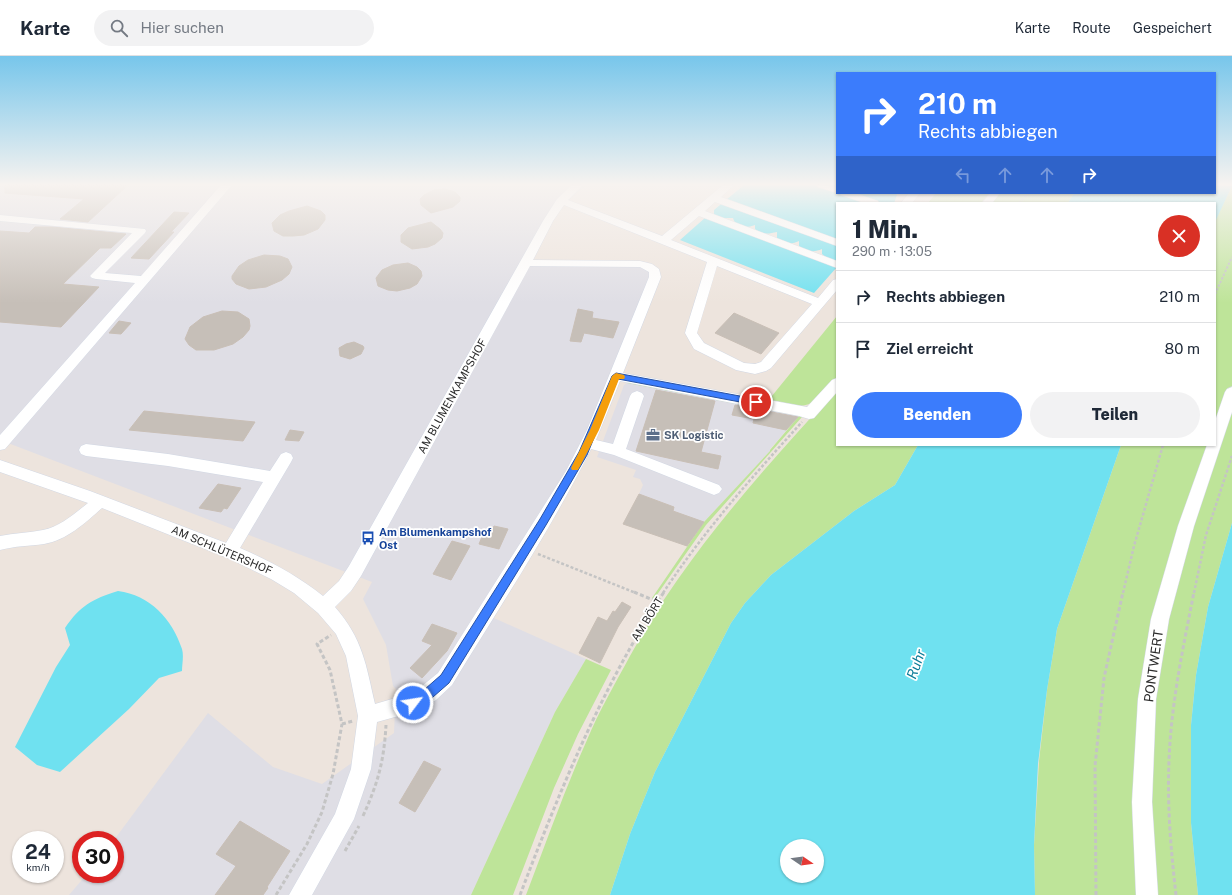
<!DOCTYPE html>
<html lang="de">
<head>
<meta charset="utf-8">
<style>
  :root { --surface:#fff; --page:#f2f2f3; --text:#1f2937; --muted:#747a83; --line:#e0e1e3; --accent:#3b7cfc }
  body { margin:0; font-family:"Public Sans",sans-serif; background:var(--page); color:var(--text); height:100vh; display:flex; flex-direction:column; font-size:15px; white-space:nowrap }
  * { box-sizing:border-box; margin:0 }
  p { font-size:13px; color:var(--muted) }
  .icon { flex:none; width:22px; height:22px; fill:none; stroke:currentColor; stroke-width:2; stroke-linecap:round; stroke-linejoin:round }
  .map { position:relative; flex:1; overflow:hidden }
  .panel { position:absolute; left:836px; top:146px; width:380px; height:244px; display:flex; flex-direction:column; background:var(--surface); border-radius:0px; box-shadow:0 1px 3px #0004 }
  .panel>* { flex:none }
  .top-card { position:absolute; left:836px; top:16px; width:380px; height:122px; border-radius:0px; box-shadow:0 1px 3px #0004; background:#3b7cfc; color:#fff; overflow:hidden }
  .needle { width:26px; rotate:103deg }
  .fabs { position:absolute; left:780px; top:783px; display:grid; gap:8px }
  .fabs a { display:grid; place-items:center; width:44px; height:44px; border-radius:50%; background:var(--surface); box-shadow:0 1px 3px #0004; font-size:20px }
  .speed { position:absolute; left:12px; top:775px; display:flex; gap:8px; font-size:20px; font-weight:700; text-align:center }
  .speed>* { display:grid; place-content:center; width:52px; height:52px; border-radius:50%; background:var(--surface); box-shadow:0 1px 3px #0004; line-height:1 }
  .speed small { font-size:10px; font-weight:400 }
  .speed .limit { border:6px solid #d22; background:#fff; color:#111 }
  .pin { position:absolute; display:grid; place-items:center; width:34px; height:34px; color:#fff; margin:-17px; border:2px solid #fff; border-radius:50%; box-shadow:0 1px 4px #0007 }
  .me { position:absolute; width:44px; margin:-22px; rotate:59deg; stroke-linejoin:round; filter:drop-shadow(0 0 3px #0008) }
  .turn { display:flex; align-items:center; gap:14px; height:84px; padding:0 16px; font-size:18px }
  .turn .icon { width:52px; height:52px; stroke-width:2.5 }
  .turn b { display:block; font-size:28px; line-height:34px }
  .lanes { display:flex; align-items:center; height:38px; padding:0 16px; background:#0003; justify-content:center; gap:20px; direction:ltr }
  .lanes .off { opacity:.35 }
  .round { display:grid; place-items:center; flex:none; width:42px; height:42px; border-radius:21px; background:var(--page) }
  .headline { display:flex; align-items:center; justify-content:space-between; height:68px; padding:0 16px }
  h1 { font-size:24px; font-weight:800; line-height:30px }
  .action { display:flex; gap:8px; margin-top:auto; padding:8px 16px }
  .action a { flex:1; height:46px; border-radius:24px; background:var(--accent); color:#fff; font-size:16px; font-weight:800; line-height:46px; text-align:center }
  .action a+a { background:var(--page); color:var(--text) }
  ul { padding:0; list-style:none }
  li { display:flex; align-items:center; gap:12px; height:52px; padding:0 16px; border-top:1px solid var(--line) }
  li div { flex:1 }
  li b { display:block; font-size:15px }
  li em { font-style:normal }
  header { display:flex; align-items:center; gap:24px; box-sizing:border-box; height:56px; padding:0 20px; background:var(--surface); border-bottom:1px solid var(--line) }
  header strong { font-size:19px }
  nav { display:flex; gap:22px; margin-inline-start:auto; font-size:14px }
  .search { width:280px; height:36px; background:var(--page); display:flex; align-items:center; gap:10px; box-sizing:border-box; padding:0 14px; border-radius:22px; color:var(--muted); font-size:15px }
  .map>svg:first-child { display:block }
  .industrial { fill:#dfdee5 }
  .green { fill:#bee499 }
  .water { fill:#6fe1f0; fill-rule:evenodd }
  .building { fill:#c6bfb8; stroke:#c9bfb6 }
  .lines { fill:none; stroke-linecap:round; stroke-linejoin:round }
  .minor-casing { stroke:#d2d8e4; stroke-width:1 }
  .path-far2 { stroke:#c4c4c4; stroke-width:2; stroke-dasharray:2.5 1.5; stroke-linecap:butt }
  .path-far1 { stroke:#c4c4c4; stroke-width:2.5; stroke-dasharray:3 2; stroke-linecap:butt }
  .path { stroke:#c4c4c4; stroke-width:3; stroke-dasharray:4 2.5; stroke-linecap:butt }
  .minor { fill:#fff; fill-rule:evenodd }
  .route { fill:#3b7cfc; stroke:#2651a4 }
  .slow { fill:#f59e0b }
  .labels { text-anchor:middle; stroke-width:3.5; stroke-linejoin:round; paint-order:stroke }
  .street-label { font-size:11px; fill:#2b2b2b; stroke:#fff }
  .service-label { font-size:11px; font-weight:bold; fill:#4e5e75; stroke:#fff; text-anchor:start }
  .transit-label { font-size:11px; font-weight:bold; fill:#164399; stroke:#fff; text-anchor:start }
  .near-street-label { font-size:13px; fill:#2b2b2b; stroke:#fff }
  .near-water-label { font-size:14px; font-style:italic; fill:#0b7c98; stroke:#fff }
</style>
</head>
<body>
<header>
<strong>Karte</strong>
<div class="search"><svg class="icon" aria-label="search" viewBox="0 0 24 24"><circle cx="10" cy="10" r="6"/><path d="M15 15l6 6"/></svg>Hier suchen</div>
<nav><a>Karte</a><a>Route</a><a>Gespeichert</a></nav>
</header>
<div class="map">
<svg width="1232" height="839" viewBox="0 0 1232 839">
  <rect width="100%" height="100%" fill="#ede4dd"/>
  <path class="industrial" d="M0,129H586L551,160L526,206L640,208L655,215L583,397L485,558L586,603L555,656L471,839H69L87,818H115L114,784L208,657L273,711L322,728L394,677L396,633L393,630L386,589L363,543L372,526L0,384Z
    M627,327H628L799,360L770,393V395L704,466L687,490L661,481L674,451L639,438L643,429L640,423L633,421L636,414L597,401L624,329Z"/>
  <path class="green" d="M1232,130V467L1208,551L1196,619L1191,669V767L1198,839H1035L1034,789L1039,705L1047,634L1057,573L1121,389H1215V165Z
    M936,137H991L983,147H928Z
    M999,137H1074L1068,147H991Z
    M837,260V322C807,355 811,352 767,346Z
    M629,325L801,358L802,361L706,469L654,543L652,542L704,466L770,395V394L799,360L627,327Z
    M837,333V389H918L895,429L854,455L771,519L745,547L731,567L655,716L630,778L610,839H526C546,787 564,735 587,684C599,655 615,628 630,600C684,501 761,416 837,333Z
    M586,603L611,614L578,678L554,732L513,839H471L555,656Z"/>
  <path class="water" d="M744,129H837V137H895L897,139L894,147H837V205L828,203L822,198V193C813,197 807,195 799,190V185C791,189 784,188 777,182V176C768,178 763,179 755,173V169C747,172 736,173 733,162H720L714,159V154Z
    M1215,129L1232,130L1215,166V147H1068L1074,137H1215Z
    M706,161L837,211L814,237L680,184Z
    M918,389H1121L1057,573L1047,634L1038,708L1034,789L1035,839H610L630,778L655,716L731,567L745,547L771,519L854,455L895,429ZM787,790H817V820H787Z
    M1232,467V839H1198L1191,767V669L1196,619L1208,551Z
    M118,535C150,539 172,563 182,593C184,600 182,608 182,615L159,622L129,653L60,716L37,709L15,691L56,611L70,589L65,572C80,550 92,543 118,535Z"/>
  <path class="building" d="M5,129H128L88,166L60,163L84,143L5,137Z
    M445,133L455,136L460,141V145L453,151L431,157L421,149L420,143L424,139L434,134Z
    M307,150L321,155L325,159V164L318,173L304,179L293,180H283L274,175L272,167L280,159L289,155Z
    M174,156L189,157L171,176H174L149,203L131,202Z
    M431,166L440,173L443,177L442,182L435,188L428,191L412,193L401,186V179L408,172Z
    M35,171H52L126,178L111,192H100L63,228L99,231L61,271L0,266V175L29,177Z
    M264,199L280,200L288,203L292,211L289,218L282,224L266,231L249,233L236,228L232,223V220L239,210L248,204Z
    M408,207L417,211L421,215L422,220L417,228L410,232L397,235L388,234L378,230L376,222L382,214L393,209Z
    M578,253L593,256L592,262L619,266L613,282L584,277L581,286L570,285Z
    M222,255L238,256L249,263L250,270L249,274L243,281L233,288L214,294H196L189,289L185,283L190,271L203,261Z
    M734,257L779,277L761,298L715,277Z
    M119,265L131,267L121,278L109,277Z
    M354,286L363,290L364,292L361,298L350,303L340,300L339,292L346,288Z
    M656,334L715,345L701,396L721,400L718,413L636,395Z
    M735,349L798,361L786,374L753,367L754,363L732,359Z
    M144,355L255,366L243,385L129,374Z
    M290,374L304,376L299,385L285,384Z
    M218,428L241,432L227,453L224,452L221,456L199,452Z
    M639,438L674,451L673,455L704,466L687,490L623,468Z
    M494,470L508,473L499,493L479,488L484,476L491,477Z
    M452,485L470,490L451,524L433,518Z
    M622,546L631,551L618,571L600,607L579,597L598,561L607,565L613,555L615,556Z
    M432,568L457,577L447,595L422,622L410,612L432,589L422,585Z
    M424,705L441,713L415,756L399,747Z
    M240,765L290,795L267,831L268,832L263,839H215L236,810L216,798Z"/>
  <g class="lines">
    <g class="minor-casing">
      <path id="minor" d="M221,129H232L5,393L0,394V379L135,227L96,223L92,222L90,220L132,177L0,165V159L145,173L146,175L145,177L105,217L141,220Z
        M572,129H583L568,144L662,180L723,129H734L721,141L837,183V190L715,146L705,155L837,205V212L699,160L671,184L818,242L833,224L837,223V234L771,312L766,315L755,318L736,314L694,293L685,277L707,206L564,149L553,165L533,204L640,205L652,208L659,213L661,221L623,317L807,351L832,324L837,322V336L814,362L809,363L799,360L620,325L596,384L613,388L630,340L632,337L637,335L642,337L644,340L626,393L719,429L722,433L719,437L714,439L614,399L591,393C550,475 499,552 452,629L436,644L420,654L377,666L371,713L354,763L312,839H289L335,758L351,713L358,660L346,600L336,578L318,557L294,537L271,523L230,503L102,452C85,467 67,484 44,488C29,490 15,490 0,494V480C14,477 29,477 43,474C60,471 75,457 88,447L0,416V404L90,435L226,487L263,426L168,410L86,400L81,398L79,394L81,390L86,388L168,398L270,415L281,398L286,396L291,398L293,402L291,406L240,492C270,505 298,520 323,540L339,525L349,510L543,165L557,143ZM530,210L640,211L649,216V221L587,374L566,415L438,617L422,630L409,638L375,648C366,609 363,583 335,551L351,535L361,520ZM717,210L812,248L761,306L755,308L744,307L704,287L697,277Z
        M817,129L837,131V137L818,131Z
        M840,137H855L878,145L879,147H864L841,139Z
        M909,137H920L912,147H901Z
        M990,137H1000L992,147H982Z
        M1232,331V356L1194,470L1169,563L1156,643L1152,746L1158,839H1136L1132,746L1138,643L1151,563L1178,470L1207,389H1215V365L1225,336L1227,333Z"/>
    </g>
    <path class="path-far2" d="M1019,147L1029,137
      M1215,238L1232,201"/>
    <path class="path-far1" d="M538,498L636,537
      M663,537C704,475 752,421 802,366
      M1123,537L1134,490L1163,389
      M1194,537L1206,479L1232,400"/>
    <path class="path" d="M634,536L658,546
      M342,668L353,665
      M363,760C378,727 384,705 386,669
      M345,795L359,770
      M276,839L307,788L322,756L333,718L342,668L330,614L317,588L331,579
      M520,839C560,734 602,631 664,536
      M1096,839L1095,710L1104,622L1123,536
      M1176,839C1171,795 1167,750 1169,705C1171,648 1183,592 1194,536"/>
    <use href="#minor" class="minor"/>
  </g>
  <linearGradient id="sky" x2="0" y2="1"><stop stop-color="#77c6eb"/><stop offset="0.52" stop-color="#f7f3f0"/><stop offset="1" stop-color="#f7f3f0" stop-opacity="0"/></linearGradient>
  <rect width="1232" height="247" fill="url(#sky)"/>
  <path class="route" d="M616,317L756,343L760,346L756,349L618,323L587,399L546,469L449,627L433,641L413,653L409,651L407,647L409,643L425,633L441,619L540,463L579,396L612,320Z"/>
  <path class="slow" d="M616,317L624,319L625,321L624,323H619L599,374L578,414H572L571,412L590,374L612,320Z"/>
  <defs>
    <g id="office-bare" transform="scale(1.08)"><path d="M-6-3h4V-5.5h4V-3h4V5H-6ZM-1-4.5V-3h2v-1.5ZM-6 0V1H6V0Z" fill="#5c6f8a" stroke="#fff" stroke-width="2.5" paint-order="stroke"/></g>
    <g id="bus-bare" transform="scale(1.08)"><path d="M-5-6H5V4H4V6H2V4H-2V6H-4V4H-5ZM-3.5-4V0h7V-4ZM-3.5 1.2v1.5H-2V1.2ZM2 1.2v1.5H3.5V1.2Z" fill="#1a4fb4" stroke="#fff" stroke-width="2.5" paint-order="stroke"/></g>
  </defs>
  <g fill-rule="evenodd">
    <use href="#office-bare" x="653" y="379"/>
    <use href="#bus-bare" x="368" y="482"/>
  </g>
  <g class="labels">
    <g class="street-label">
      <text transform="translate(452 340) rotate(-61)" y="4">AM BLUMENKAMPSHOF</text>
      <text transform="translate(222 494) rotate(23)" y="4">AM SCHLÜTERSHOF</text>
      <text transform="translate(647 563) rotate(-58)" y="4">AM BÖRT</text>
    </g>
    <g class="service-label">
      <text x="664" y="383">SK Logistic</text>
    </g>
    <g class="transit-label">
      <text x="379" y="480">Am Blumenkampshof<tspan x="379" dy="13">Ost</tspan></text>
    </g>
    <g class="near-street-label">
      <text transform="translate(1153 610) rotate(-82)" y="5">PONTWERT</text>
    </g>
    <g class="near-water-label">
      <text transform="translate(916 608) rotate(-70)" y="5">Ruhr</text>
    </g>
  </g>
</svg>
<div class="fabs">
<a><svg class="needle" viewBox="-14 -14 28 28"><path d="M0-13l5 13h-10z" fill="#e53935"/><path d="M0 13l5-13h-10z" fill="#747a83"/></svg></a>
</div>
<div class="speed"><div>24<small>km/h</small></div><div class="limit">30</div></div>
<div class="pin" style="left:756px;top:346px;background:#d93025"><svg class="icon" aria-label="arrive" viewBox="0 0 24 24"><path d="M6 21V4h12l-3 4 3 4H6"/></svg></div>
<svg class="me" style="left:413px;top:647px" viewBox="-20 -20 40 40"><circle r="17" fill="#3b7cfc" stroke="#fff" stroke-width="3"/><path d="M0-11L8 9 0 5-8 9z" fill="#fff"/></svg>
<div class="top-card">
<div class="turn"><svg class="icon" aria-label="right" viewBox="0 0 24 24"><path d="M7 20v-9h11M14 6l5 5-5 5"/></svg><div><b>210 m</b>Rechts abbiegen</div></div>
<div class="lanes"><svg class="icon off" aria-label="left" viewBox="0 0 24 24"><path d="M17 20v-9H6M10 6l-5 5 5 5"/></svg><svg class="icon off" aria-label="ahead" viewBox="0 0 24 24"><path d="M12 20V5M6 11l6-6 6 6"/></svg><svg class="icon off" aria-label="ahead" viewBox="0 0 24 24"><path d="M12 20V5M6 11l6-6 6 6"/></svg><svg class="icon" aria-label="right" viewBox="0 0 24 24"><path d="M7 20v-9h11M14 6l5 5-5 5"/></svg></div>
</div>
<section class="panel">
<div class="headline"><div><h1>1 Min.</h1><p>290 m · 13:05</p></div><a class="round" style="background:#d93025;color:#fff"><svg class="icon" aria-label="close" viewBox="0 0 24 24"><path d="M6 6l12 12M18 6L6 18"/></svg></a></div>
<ul>
<li><svg class="icon" aria-label="right" viewBox="0 0 24 24"><path d="M7 20v-9h11M14 6l5 5-5 5"/></svg><div><b>Rechts abbiegen</b></div><em>210 m</em></li>
<li><svg class="icon" aria-label="arrive" viewBox="0 0 24 24"><path d="M6 21V4h12l-3 4 3 4H6"/></svg><div><b>Ziel erreicht</b></div><em>80 m</em></li>
</ul>
<div class="action"><a>Beenden</a><a>Teilen</a></div>
</section>
</div>
</body>
</html>
